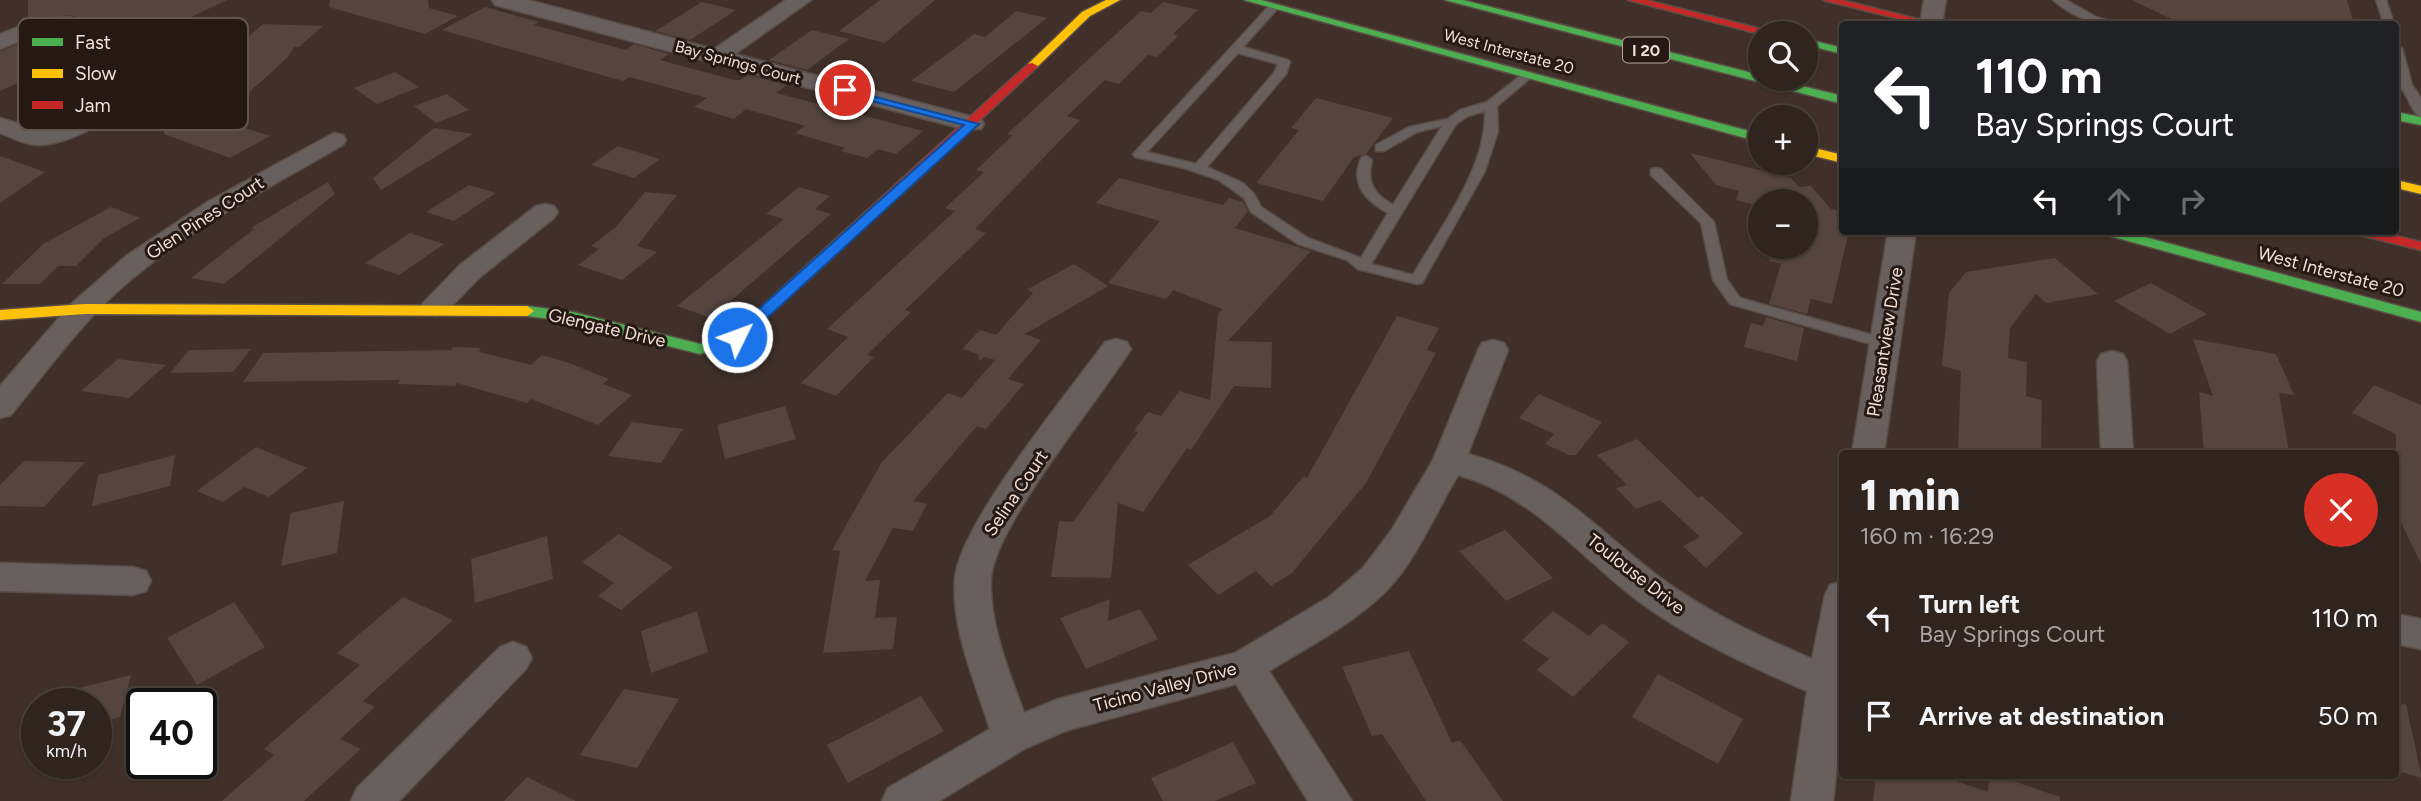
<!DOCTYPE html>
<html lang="en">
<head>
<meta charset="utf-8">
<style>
  :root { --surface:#30241f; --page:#3c302c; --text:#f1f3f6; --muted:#a8a4a4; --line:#4b413d }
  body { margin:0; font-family:Figtree,sans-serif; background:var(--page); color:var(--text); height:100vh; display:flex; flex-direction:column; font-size:26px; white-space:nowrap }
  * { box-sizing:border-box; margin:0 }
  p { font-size:23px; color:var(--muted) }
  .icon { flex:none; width:38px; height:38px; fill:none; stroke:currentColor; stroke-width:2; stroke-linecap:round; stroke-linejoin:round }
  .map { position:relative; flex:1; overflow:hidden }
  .panel { position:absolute; left:1839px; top:450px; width:560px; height:329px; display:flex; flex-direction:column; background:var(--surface); border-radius:7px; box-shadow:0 2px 5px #0004,0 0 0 2px var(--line) }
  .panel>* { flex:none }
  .top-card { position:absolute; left:1839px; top:21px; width:560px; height:214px; border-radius:7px; box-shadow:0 2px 5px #0004,0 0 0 2px var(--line); background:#202124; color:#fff; overflow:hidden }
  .controls { position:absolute; left:1748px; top:21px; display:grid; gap:14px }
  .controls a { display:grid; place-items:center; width:70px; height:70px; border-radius:50%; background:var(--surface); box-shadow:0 2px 5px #0004,0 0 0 2px var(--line); font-size:35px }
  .speed { position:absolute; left:21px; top:688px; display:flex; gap:14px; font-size:35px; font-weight:700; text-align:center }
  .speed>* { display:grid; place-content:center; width:91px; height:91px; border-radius:50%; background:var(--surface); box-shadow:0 2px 5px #0004,0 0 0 2px var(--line); line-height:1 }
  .speed small { font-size:18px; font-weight:400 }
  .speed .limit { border:4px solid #111; border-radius:10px; background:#fff; color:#111 }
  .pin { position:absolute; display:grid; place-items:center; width:60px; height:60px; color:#fff; margin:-30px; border:4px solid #fff; border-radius:50%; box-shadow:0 2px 7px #0007 }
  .me { position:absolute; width:77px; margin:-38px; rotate:48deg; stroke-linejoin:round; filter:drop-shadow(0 0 5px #0008) }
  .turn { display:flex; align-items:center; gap:24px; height:147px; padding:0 21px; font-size:32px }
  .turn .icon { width:91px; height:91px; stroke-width:2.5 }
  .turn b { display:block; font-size:49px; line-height:60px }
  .lanes { display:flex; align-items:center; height:66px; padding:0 21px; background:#0003; justify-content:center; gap:35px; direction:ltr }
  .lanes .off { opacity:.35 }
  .round { display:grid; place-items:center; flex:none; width:74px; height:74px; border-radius:37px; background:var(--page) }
  .head { display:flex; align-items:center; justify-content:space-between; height:119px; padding:0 21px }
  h1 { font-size:42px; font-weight:800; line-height:52px }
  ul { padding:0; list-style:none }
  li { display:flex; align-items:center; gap:21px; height:98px; padding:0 21px }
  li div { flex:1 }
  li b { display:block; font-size:26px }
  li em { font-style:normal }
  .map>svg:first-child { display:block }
  .building { fill:#56443f }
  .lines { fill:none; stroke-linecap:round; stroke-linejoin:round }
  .lane-casing { stroke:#5b4d46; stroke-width:3 }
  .street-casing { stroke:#5b4d46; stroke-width:3 }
  .fast-casing { stroke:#5b4d46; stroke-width:3 }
  .slow-casing { stroke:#5b4d46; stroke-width:3 }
  .jam-casing { stroke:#5b4d46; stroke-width:3 }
  .lane { fill:#67605f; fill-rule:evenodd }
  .street { fill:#67605f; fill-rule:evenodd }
  .fast { fill:#4caf50; fill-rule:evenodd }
  .slow { fill:#ffc107; fill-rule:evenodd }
  .jam { fill:#c62828; fill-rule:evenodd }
  .route { fill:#1a73e8; stroke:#114b97; stroke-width:2 }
  .labels { text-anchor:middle; stroke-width:6; stroke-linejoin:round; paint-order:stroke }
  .shield { fill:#261913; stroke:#b4a49c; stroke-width:2 }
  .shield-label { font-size:16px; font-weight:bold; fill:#f1dfd6 }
  .far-street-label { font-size:16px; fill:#f1dfd6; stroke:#261913 }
  .street-label { font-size:18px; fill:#f1dfd6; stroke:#261913 }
  .key { fill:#261913; stroke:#63544e; stroke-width:2 }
  .key-label { font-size:19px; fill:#f1dfd6 }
</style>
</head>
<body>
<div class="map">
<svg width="2421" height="801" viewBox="0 0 2421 801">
  <rect width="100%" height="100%" fill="#403029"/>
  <path class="building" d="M28,0H227L145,39L69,15L28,20Z
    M330,0H428L429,8L458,16L425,34L329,7Z
    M880,0H935L885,43L839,31Z
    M2132,0H2347L2354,24H2182Z
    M702,2L736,10L690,40L655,31Z
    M1163,2L1198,10L1173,34L1178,36L1157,57L1148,55L1119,84L1105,80L1067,116L1080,120L975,229L986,233L905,310L911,312L867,355L874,357L836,396L801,383L848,337L827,329L955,211L945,208L984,172L976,170L1013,135L1007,134L1141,11L1151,13Z
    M485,7L539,22L534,25L626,50L634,44L669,54L660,60L734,80H740L748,75L787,85L776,93L923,131L896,154L878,149L867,158L841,151L845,148L795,133L805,126L746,109L734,119L694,107L707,98L630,77L623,81L442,30Z
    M1016,11L1047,18L954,92L911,81L974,34L985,37Z
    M263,24L323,26L299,47H294L288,57L211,127L227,122L270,136L230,158L164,134V119L179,112L171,109L207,91L233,50Z
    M812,30L849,39L807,70L769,60Z
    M66,34L118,51L101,59L132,69L91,88L42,72L0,91V51L43,35Z
    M395,72L419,87L377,104L354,88Z
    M447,94L469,110L436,123L414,106Z
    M1316,98L1393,118L1366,154L1354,157L1323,201L1256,183L1299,130L1291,128Z
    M434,128L473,134L381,190L373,178Z
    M618,146L660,159L634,178L591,165Z
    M1690,153L1791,178L1799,187L1811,186L1831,209L1843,212V231H1849L1832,304L1811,299L1807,314L1769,304L1781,264L1769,261L1773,247H1806V201H1760V206L1736,200L1739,191L1716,185Z
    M0,156L45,172L0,203Z
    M1119,178L1223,205L1229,198L1243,202L1248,211L1235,228L1311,251L1228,341L1272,342L1271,388L1234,386L1191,450L1187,448L1143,512L1118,503L1111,578L1051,577L1059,521L1073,522L1138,432L1134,431L1148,412L1161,416L1179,391L1210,400L1218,314L1222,309L1173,290L1166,299L1108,283L1160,221L1096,203Z
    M328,182L335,194L224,284L191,278L254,229L251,228Z
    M469,185L496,193L454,221L426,212Z
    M799,187L830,196L815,209L831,214L711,318L677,306L784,219L766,214Z
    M645,192L677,195L637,246L657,252L622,280L578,265L599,249L591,246L616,227Z
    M111,207L140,218L104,238L76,266H58L40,284H2L43,244Z
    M410,233L444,244L399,275L365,263Z
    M2055,258L2098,294L2046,303L2036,294L2010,328L2008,358L2027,362L2026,396L2042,400L2041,453H1958L1961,371L1942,366L1949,293L1966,272Z
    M1074,264L1108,286L1025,334L1041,340L1008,379L1024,384L986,429L977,426L913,501L927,504L913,531L893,528L865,581L880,580L875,618L897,617L893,649L823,653L840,551L832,550L882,462L948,393L962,398L995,360L985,357L979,361L978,354L962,349L980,330L996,335L1033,293L1028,289Z
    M2151,283L2207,314L2170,334L2114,301Z
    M1397,316L1439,328L1427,350L1436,353L1366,483L1292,573L1271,586L1256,571L1218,595L1188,565L1270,516L1304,476L1307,478Z
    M1766,317L1804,328L1797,361L1744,347L1751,323L1763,326Z
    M2193,339L2276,354L2294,395L2279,393L2289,453H2204L2199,392L2213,396Z
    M453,347L481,348L479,352L531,365L542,355L569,363L609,379L603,384L632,395L598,425L531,399L527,403L457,383L455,386L398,384L400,380L243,382L263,353L451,350Z
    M251,349L233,372L170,373L189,350Z
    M118,359L166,365L129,398L81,391Z
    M2374,385L2421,405V564L2396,512V434L2352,413Z
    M1539,394L1602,422L1576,455H1569L1545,444L1554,434L1519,418Z
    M785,406L796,439L725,459L717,425Z
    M632,422L683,429L661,463L608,456Z
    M1637,439L1698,498L1702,496L1743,533L1706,568L1683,546L1700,537L1660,500L1636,509L1616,488L1627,485L1597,455Z
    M256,447L307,468L269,497L244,487L223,502L197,491Z
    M175,455L170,486L92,506L98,475Z
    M24,461L85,462L44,507L0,506V485Z
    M344,501L337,553L281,566L291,513Z
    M1505,530L1553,578L1506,601L1459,551Z
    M619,534L673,567L621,610L598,596L614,583L582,562Z
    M547,536L553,579L475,603L471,559Z
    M403,597L453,620L363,701L375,707L340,739L361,749L304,801H222L274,755L264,749L360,665L337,653Z
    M1110,599L1108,621L1140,609L1158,639L1086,669L1060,618Z
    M234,602L265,647L197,685L167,638Z
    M697,611L708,652L651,673L641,631Z
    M1553,611L1589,636L1602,623L1629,642L1573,697L1537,670L1549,659L1522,640Z
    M1409,651L1452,743L1460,740L1503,801H1426L1382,734L1372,736L1342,667Z
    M1658,674L1743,719L1718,764L1632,717Z
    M131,675L120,717L96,723V704H52L51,695Z
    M624,689L679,699L637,768L580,755Z
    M921,696L944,731L848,783L827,745Z
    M2406,704L2421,774V778L2396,770V705Z
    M1233,742L1256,783L1215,801H1163L1151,778Z
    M1876,775H1939L1988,792L1989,775H1996L2060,797V801H1873Z
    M527,777L576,801H504Z"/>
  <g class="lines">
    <g class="lane-casing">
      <path id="lane" d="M2053,0H2066L2096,17L2118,24C2095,26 2071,16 2053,0Z
        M2376,0H2386L2394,24H2384Z
        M1270,5L1279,7L1243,47L1288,60L1290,62L1286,74L1207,167L1243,183L1254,194L1261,207L1308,238L1361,258L1388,213C1366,201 1349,183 1362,157L1366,156L1372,160C1366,182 1374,194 1393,205L1442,126L1417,132L1384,151H1376V145L1409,127L1448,119L1460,110L1487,102L1524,73H1532L1534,75L1497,106L1498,131L1485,171L1422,283L1417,284L1358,269L1347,260L1298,244L1251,212L1244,198L1219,180L1184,168L1135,157L1133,154ZM1238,53L1278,64L1274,73L1196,164L1147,152ZM1485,111C1487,167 1441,227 1413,275L1371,264L1456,124L1468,116Z
        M2396,45L2402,48L2412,85L2421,98V117C2409,111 2410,93 2396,84V77H2399L2396,66Z
        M1656,168L1661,169L1714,222L1727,280L1740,298L1890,340L1893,343L1890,346L1885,348L1730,304L1713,280L1701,223L1651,175V169Z"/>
    </g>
    <g class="street-casing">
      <path id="street" d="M492,0H528L714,49L786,0H811L735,54L981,119L984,124L981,129H963L495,5Z
        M1924,0H1946L1942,24H1920Z
        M68,17L164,48L168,63C145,97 80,146 37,145C25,145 11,137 0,133V118L38,130L53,128L86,114L145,61V57L66,31L42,32L0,49V34L38,19Z
        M334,133L343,135L346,140L343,145C266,189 185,231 119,290C78,327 46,372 11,415L0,418V386L70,305L126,256L209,201Z
        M545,204L554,206L558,212L554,218L480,277L445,313L435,316L425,313L420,307L425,301L460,265L536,206Z
        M1888,231H1916L1884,453H1852Z
        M1116,339L1127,342L1131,349C1099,400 994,526 991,579C989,624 1009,671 1024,713L1058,699L1235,653L1329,597L1363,568L1391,531L1433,460L1478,350L1482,343L1493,340L1504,343L1508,350L1468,454C1559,479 1591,526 1662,579C1708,613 1761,637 1812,659L1825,595L1830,585L1843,581V714L1833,801H1791L1807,691C1749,666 1692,640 1641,603C1579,557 1535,496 1458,475C1436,512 1417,558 1388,589C1355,623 1309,646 1269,671L1352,801H1308L1236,684L1065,731L1026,748L939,801H882L888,788L990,729C975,681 951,629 955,579C959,524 1069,392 1105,342Z
        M2112,351L2123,354L2127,361L2133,453H2101L2097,361L2101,354Z
        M0,563L133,567L146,571L151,581L146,591L133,595L0,591Z
        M2396,614L2421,619V649L2396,644Z
        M513,642L526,647L532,658L526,669L399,801H351L357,788L500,647Z"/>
    </g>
    <g class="fast-casing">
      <path id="fast" d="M1244,0H1261L1760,134V142Z
        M1445,0H1463L1760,75V79H1773L1843,96V104Z
        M1806,39L1843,48V54L1806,45Z
        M2396,112L2421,117V125L2396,120Z
        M2101,231H2123L2421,312V322L2103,234Z
        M842,237L849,241L847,244L742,340L700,354L573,322L527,316L520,311L527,306L573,312L700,344L732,334L837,238Z"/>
    </g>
    <g class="slow-casing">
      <path id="slow" d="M1106,0H1120L1090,16L1036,68H1028V64L1082,12Z
        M1806,146L1843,155V163L1806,154Z
        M2396,180L2421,186V194L2396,188Z
        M85,304L527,306L534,311L527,316L85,314L0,320V310Z"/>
    </g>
    <g class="jam-casing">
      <path id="jam" d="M1628,0H1646L1777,33L1760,34Z
        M1823,0H1842L1937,24H1920Z
        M1032,63L1038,66L1036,68L847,244H837L835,241L837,238L1028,64Z
        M2353,231H2377L2421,242V250L2355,234Z"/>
    </g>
    <use href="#lane" class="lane"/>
    <use href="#street" class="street"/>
    <use href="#fast" class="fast"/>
    <use href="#slow" class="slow"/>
    <use href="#jam" class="jam"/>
  </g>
  <path class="route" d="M841,88L979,124L743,340H732V333L964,125L841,93Z"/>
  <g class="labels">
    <rect class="shield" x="1623" y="37.5" width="46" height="25" rx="5"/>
    <g class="shield-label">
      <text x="1646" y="56">I 20</text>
    </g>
    <g class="far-street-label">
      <text transform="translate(1509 51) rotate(15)" y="6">West Interstate 20</text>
      <text transform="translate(738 62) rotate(15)" y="6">Bay Springs Court</text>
    </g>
    <g class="street-label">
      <text transform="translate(205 218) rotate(-33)" y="6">Glen Pines Court</text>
      <text transform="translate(2331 272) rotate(15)" y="6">West Interstate 20</text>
      <text transform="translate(607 328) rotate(13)" y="6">Glengate Drive</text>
      <text transform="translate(1885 342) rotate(-81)" y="6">Pleasantview Drive</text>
      <text transform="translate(1016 493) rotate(-56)" y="6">Selina Court</text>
      <text transform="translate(1636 574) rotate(38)" y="6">Toulouse Drive</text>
      <text transform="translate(1165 687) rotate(-15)" y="6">Ticino Valley Drive</text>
    </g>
  </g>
  <rect x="18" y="18" width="230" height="112" rx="10" class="key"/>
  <rect x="32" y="38" width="31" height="8" fill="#4caf50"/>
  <rect x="32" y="69" width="31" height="9" fill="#ffc107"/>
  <rect x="32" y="101" width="31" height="8" fill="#c62828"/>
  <g class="key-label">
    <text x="75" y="49">Fast</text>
    <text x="75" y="80">Slow</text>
    <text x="75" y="112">Jam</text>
  </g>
</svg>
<div class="controls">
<a><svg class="icon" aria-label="search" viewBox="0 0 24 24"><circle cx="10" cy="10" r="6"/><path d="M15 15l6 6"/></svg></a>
<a>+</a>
<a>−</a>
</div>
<div class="speed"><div>37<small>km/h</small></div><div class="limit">40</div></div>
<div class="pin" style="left:845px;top:90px;background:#d93025"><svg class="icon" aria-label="arrive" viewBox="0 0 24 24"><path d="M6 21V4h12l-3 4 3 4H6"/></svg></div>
<svg class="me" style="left:737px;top:337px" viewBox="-20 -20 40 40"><circle r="17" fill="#1a73e8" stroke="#fff" stroke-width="3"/><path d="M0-11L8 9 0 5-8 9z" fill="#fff"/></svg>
<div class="top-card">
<div class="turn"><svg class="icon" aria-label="left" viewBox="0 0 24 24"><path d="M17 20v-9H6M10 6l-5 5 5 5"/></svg><div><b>110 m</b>Bay Springs Court</div></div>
<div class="lanes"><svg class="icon" aria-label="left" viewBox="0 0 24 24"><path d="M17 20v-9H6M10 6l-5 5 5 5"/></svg><svg class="icon off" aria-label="ahead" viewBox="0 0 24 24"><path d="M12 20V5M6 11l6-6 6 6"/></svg><svg class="icon off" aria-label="right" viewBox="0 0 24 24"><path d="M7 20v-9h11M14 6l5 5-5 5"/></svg></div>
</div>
<section class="panel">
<div class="head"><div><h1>1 min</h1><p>160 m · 16:29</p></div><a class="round" style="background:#d93025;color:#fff"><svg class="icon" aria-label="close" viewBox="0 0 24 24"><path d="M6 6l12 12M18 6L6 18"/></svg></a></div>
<ul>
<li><svg class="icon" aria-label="left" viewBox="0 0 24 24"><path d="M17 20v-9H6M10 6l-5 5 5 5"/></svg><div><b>Turn left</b><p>Bay Springs Court</p></div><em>110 m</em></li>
<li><svg class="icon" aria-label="arrive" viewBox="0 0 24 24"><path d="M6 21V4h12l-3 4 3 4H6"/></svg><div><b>Arrive at destination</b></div><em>50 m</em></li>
</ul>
</section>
</div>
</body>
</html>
